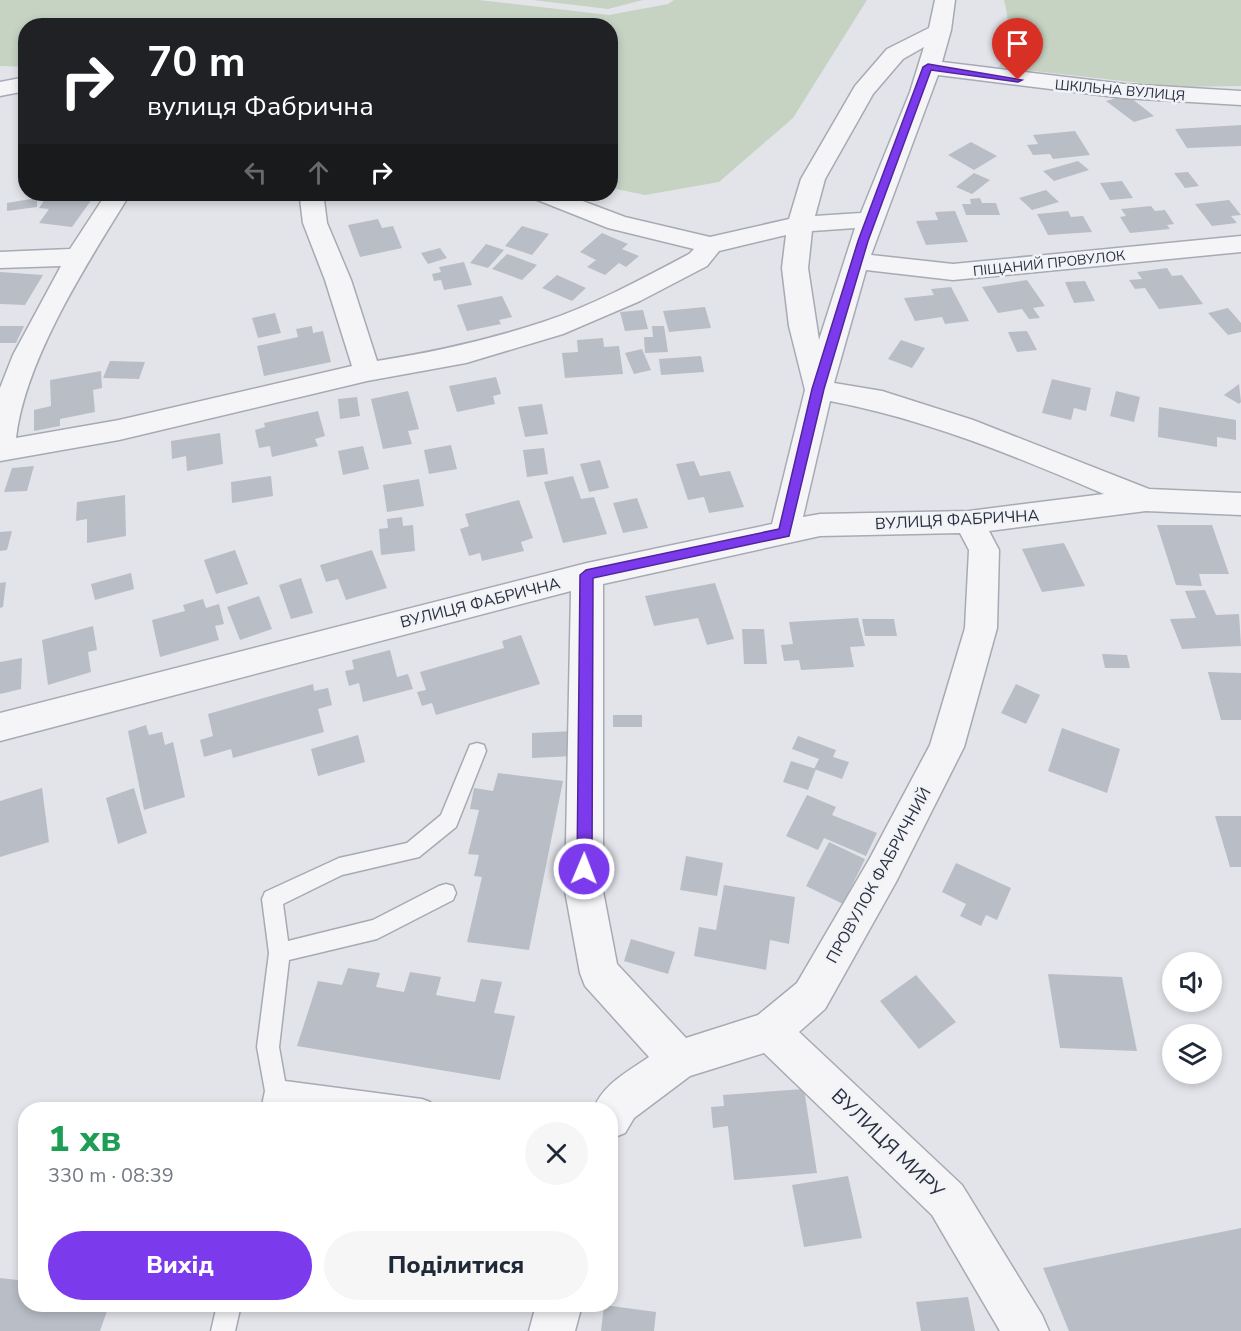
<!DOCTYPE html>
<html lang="uk">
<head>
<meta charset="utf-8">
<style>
  :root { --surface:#fff; --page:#f6f6f7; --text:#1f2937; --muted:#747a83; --accent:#7c3aed }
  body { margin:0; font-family:"Nunito Sans",sans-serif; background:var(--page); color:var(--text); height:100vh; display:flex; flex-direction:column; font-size:22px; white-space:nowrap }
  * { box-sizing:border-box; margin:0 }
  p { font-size:20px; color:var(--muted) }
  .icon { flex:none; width:33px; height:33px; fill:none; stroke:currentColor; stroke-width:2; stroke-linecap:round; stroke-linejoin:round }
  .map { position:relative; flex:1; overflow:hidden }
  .details { position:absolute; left:18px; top:1102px; width:600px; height:210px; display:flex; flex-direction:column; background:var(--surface); border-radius:24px; box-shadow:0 3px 9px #0003 }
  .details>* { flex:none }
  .top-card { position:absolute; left:18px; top:18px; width:600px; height:183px; border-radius:24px; box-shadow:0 3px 9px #0003; background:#202124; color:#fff; overflow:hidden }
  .buttons { position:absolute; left:1162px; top:952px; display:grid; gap:12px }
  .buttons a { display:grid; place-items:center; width:60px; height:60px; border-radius:50%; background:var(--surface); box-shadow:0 3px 9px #0003; font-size:30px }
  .pin { position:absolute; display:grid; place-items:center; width:51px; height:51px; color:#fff; margin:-62px -26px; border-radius:50% 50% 50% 0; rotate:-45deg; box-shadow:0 0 6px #0007 }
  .pin .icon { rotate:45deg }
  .me { position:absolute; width:66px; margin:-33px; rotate:1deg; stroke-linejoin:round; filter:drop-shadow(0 0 4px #0008) }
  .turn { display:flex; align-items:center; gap:21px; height:126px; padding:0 30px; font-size:27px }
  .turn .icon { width:78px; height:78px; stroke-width:2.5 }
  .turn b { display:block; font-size:42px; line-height:51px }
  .lanes { display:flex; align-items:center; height:57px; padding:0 30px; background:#0003; justify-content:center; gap:30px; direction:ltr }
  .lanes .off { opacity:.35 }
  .round { display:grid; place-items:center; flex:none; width:63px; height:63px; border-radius:32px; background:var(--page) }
  .head { display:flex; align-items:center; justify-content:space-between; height:102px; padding:0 30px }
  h1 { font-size:36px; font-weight:800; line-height:45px; color:#1e9e55 }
  .button { display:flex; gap:12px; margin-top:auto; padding:12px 30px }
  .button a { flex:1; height:69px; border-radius:36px; background:var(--accent); color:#fff; font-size:24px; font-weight:800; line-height:69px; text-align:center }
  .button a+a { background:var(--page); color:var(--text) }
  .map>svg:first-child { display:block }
  .green { fill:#c6d3c3 }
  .building { fill:#b9bdc6 }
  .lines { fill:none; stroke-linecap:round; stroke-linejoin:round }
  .lane-casing { stroke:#a7aab4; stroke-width:3 }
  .street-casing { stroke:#a7aab4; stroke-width:3 }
  .lane { fill:#f5f5f8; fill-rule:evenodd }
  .street { fill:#f5f5f8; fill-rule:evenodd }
  .route { fill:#7c3aed; stroke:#51269a; stroke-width:1.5 }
  .labels { text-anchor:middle; stroke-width:5; stroke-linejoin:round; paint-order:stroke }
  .far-street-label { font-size:14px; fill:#2b3041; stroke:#f2f3f7 }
  .street-label { font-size:16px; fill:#2b3041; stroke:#f2f3f7 }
  .near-street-label { font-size:20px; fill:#2b3041; stroke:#f2f3f7 }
</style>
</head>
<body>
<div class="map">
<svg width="1241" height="1331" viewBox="0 0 1241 1331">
  <rect width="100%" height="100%" fill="#e2e4ea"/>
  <path class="green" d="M0,0H479L609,15L668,4L674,0H867L793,118L719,182L645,195L611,188L610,26H26L25,67L0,66Z
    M533,0H643L608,9Z
    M1004,0H1241V86L1176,87L999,67C1010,47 1010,22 1004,0Z"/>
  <path class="building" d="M1127,95L1154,116L1134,122L1106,101Z
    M1241,125V146L1187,148L1175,129Z
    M1075,131L1090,155L1053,159L1050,154L1033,155L1027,145L1038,144L1033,135Z
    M971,142L997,156L974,170L948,155Z
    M1078,161L1089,170L1054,181L1043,171Z
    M1188,172L1199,186L1185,188L1174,173Z
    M974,173L990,180L972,194L956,187Z
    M1122,181L1133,198L1110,200L1100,183Z
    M1046,190L1059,202L1032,210L1019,198Z
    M66,194L95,195L72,227L39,223L49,209L39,208L48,195L64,197Z
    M37,198V207L7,211V203Z
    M980,198L982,203H996L1000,215H966L962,204H971L970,199Z
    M1229,200L1241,215L1231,216L1237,223L1212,226L1195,204Z
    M1151,206L1155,211L1165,210L1174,224L1167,225L1170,229L1130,233L1120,217L1126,216L1121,209Z
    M955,211L968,242L926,245L916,221L938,220L935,212Z
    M1068,211L1071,217L1083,216L1092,232L1048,235L1037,214Z
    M378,219L382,228L393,226L402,248L360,257L348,225Z
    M522,226L549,234L532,255L505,246Z
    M602,233L628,244L622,249L639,256L626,267L619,263L605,275L587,267L596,260L580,252Z
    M486,244L504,250L488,268L470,263Z
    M440,248L447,258L428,264L421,253Z
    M507,254L537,265L522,280L492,269Z
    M464,262L472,285L444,290L441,280L434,281L432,274L441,272L439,267Z
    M1167,268L1172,276L1182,275L1203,304L1159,309L1145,288L1135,289L1129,280L1142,279L1137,272Z
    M0,272L43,275L25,305L0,304Z
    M557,275L586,288L572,301L542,288Z
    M1027,280L1045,306L1033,308L1040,318L1029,319L1022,309L998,313L982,287Z
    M1085,281L1095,301L1074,303L1065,282Z
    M951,287L969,321L945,324L942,317L915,321L904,298L934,295L931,289Z
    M502,296L512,317L499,320L501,324L467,331L457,305Z
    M705,307L711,328L669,332L663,311Z
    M1228,308L1241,323V332L1228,335L1208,313Z
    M643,310L648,329L625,331L620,312Z
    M275,313L281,333L258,338L252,318Z
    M0,326H24L16,343H0Z
    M312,326L313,333L323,331L331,362L264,376L257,346L298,337L296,329Z
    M652,326H664L668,352L645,353L644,337H653Z
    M1027,331L1037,350L1017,352L1008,332Z
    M603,338L604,347L619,346L623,374L565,378L562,353L578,352L577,340Z
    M901,340L925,348L912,368L888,359Z
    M642,349L651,370L634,374L625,353Z
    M701,356L704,372L661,375L659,359Z
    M110,361L145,362L139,379L103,378Z
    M101,371L102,388L93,390L95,412L60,419V426L34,431V410L51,406L50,380Z
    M496,377L501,394L493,396L495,404L457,412L449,386Z
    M1052,379L1091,388L1086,411L1074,408L1071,420L1042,413Z
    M1239,384L1241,402L1239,404L1224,395Z
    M408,391L419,429L408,431L412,444L383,449L371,399Z
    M1116,391L1140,397L1134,422L1110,416Z
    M357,397L360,416L340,419L338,399Z
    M542,404L548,434L525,437L518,407Z
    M1159,407L1236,420V440L1217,437V447L1158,437Z
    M318,411L325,436L315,439L318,446L272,457L270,446L259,448L255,430L265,427L264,423Z
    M220,433L223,464L187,471L186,456L172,459L171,441Z
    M451,445L457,469L429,474L424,450Z
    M363,446L369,469L343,475L338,451Z
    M544,448L548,474L527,477L523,450Z
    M600,460L609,488L589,492L580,464Z
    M694,461L700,476L730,471L744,507L709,513L704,497L688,500L676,464Z
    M34,466L27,491L4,492L12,468Z
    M271,476L273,496L232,503L231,482Z
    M573,476L581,499L594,497L607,534L563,543L544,482Z
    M419,479L424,506L387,512L383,485Z
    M125,495L126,536L87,543V519L76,521L77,502Z
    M637,498L648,528L623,533L613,503Z
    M519,500L533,538L521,542L524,551L482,561L480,553L469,556L460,529L469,526L465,514Z
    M402,517L403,526L413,525L415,551L381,555L379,529L388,528L387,519Z
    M1157,525H1212L1229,574H1199L1202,586L1176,585Z
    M12,531L7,550L0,551V532Z
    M1064,543L1085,586L1042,592L1022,549Z
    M235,550L248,584L216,594L204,560Z
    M372,550L387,588L346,600L338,579L326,582L320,565Z
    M131,573L134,589L95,600L91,584Z
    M301,578L313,613L291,619L279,585Z
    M6,582L3,607L0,608V583Z
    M715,583L734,639L707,645L698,618L654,626L645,596Z
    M1205,590L1216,615L1239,614L1241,646L1182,649L1170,619L1196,618L1185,591Z
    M259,596L272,629L240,640L227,607Z
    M203,599L206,608L219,604L224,624L215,626L219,640L160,657L152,620L185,611L183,605Z
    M858,618L865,646L850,647L854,667L801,670L799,660L784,661L781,645L793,644L789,622Z
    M862,619H894L897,636H865Z
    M93,626L97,650L88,652L91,672L48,685L42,640Z
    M742,629H764L767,664H744Z
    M521,635L540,684L436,715L432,703L422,706L417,692L426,690L420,672L504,648L502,641Z
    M390,650L397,677L408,674L413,689L363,702L359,683L349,686L345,671L354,669L352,660Z
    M1102,654L1127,655L1130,668H1105Z
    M22,658L21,689L0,694V662Z
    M1208,672L1241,673V720H1221Z
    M313,684L314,691L328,688L332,705L318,709L324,732L233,758L231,749L204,757L200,740L213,736L208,714Z
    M1016,684L1040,695L1026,724L1001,713Z
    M613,715H642V727H613Z
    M146,725L149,735L162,732L165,745L173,742L185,797L144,810L128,731Z
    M1062,728L1120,749L1107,793L1048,771Z
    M574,731V756L532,758V733Z
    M358,735L365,762L318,776L311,749Z
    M798,736L836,750L833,757L849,762L842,779L814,769L819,759L792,749Z
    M791,761L816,769L808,790L783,782Z
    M498,773L563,781L529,950L467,942L482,877L474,876L479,855L468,854L479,810L470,809L474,788L493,791Z
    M42,788L49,842L0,857V801Z
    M134,788L147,833L118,844L106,798Z
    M807,795L836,807L832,815L877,833L866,856L824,838L818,850L786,836Z
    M1215,816H1241V867H1230Z
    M829,842L865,859L843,904L806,886Z
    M686,856L723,863L717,896L680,890Z
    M956,863L1011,888L997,920L986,915L981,926L960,916L966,904L942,892Z
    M724,885L795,897L789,944L770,940L766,970L694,956L699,927L716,930Z
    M631,939L675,952L668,974L624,961Z
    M348,968L380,973L376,987L404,992L410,972L441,977L436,995L475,1002L481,979L502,982L494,1013L515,1016L500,1080L297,1046L318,981L342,985Z
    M1048,974L1122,977L1137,1051L1060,1048Z
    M916,975L956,1022L919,1049L880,1001Z
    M804,1089L817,1173L734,1180L728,1126L713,1128L711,1107L724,1106L723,1095Z
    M848,1176L862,1238L804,1247L792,1185Z
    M1241,1228V1331H1069L1043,1268Z
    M0,1278L26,1281V1305H109L100,1331H0Z
    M968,1297L975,1331H921L916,1302Z
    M604,1305L656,1312L654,1331H601Z"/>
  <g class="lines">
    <g class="lane-casing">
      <path id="lane" d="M477,743L484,745L486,751L456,827L419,857L342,875L283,904L288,941L373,920L439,886L446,884L453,886L456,893L453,900L377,939L289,960L279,1047L285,1081L422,1099L430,1102L433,1110H336L285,1103L283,1110H261L265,1091L257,1047L269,953L262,899L265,892L339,858L407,843L441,815L470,745Z
        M217,1305H241L235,1331H211Z"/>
    </g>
    <g class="street-casing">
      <path id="street" d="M935,0H955L951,30L942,62L1124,84L1241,91V105L1124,98L938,75L871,255L953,264L1241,236V252L953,280L866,270L834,383L882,391L973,420L1149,489L1241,493V515L1146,511L989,531L999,550L997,628L964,747L896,882L825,1009L799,1032L962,1185L1042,1315L1049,1331H1000L932,1215L764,1053L690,1076L634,1118L625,1133L610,1139V1110H593C603,1084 627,1072 649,1057L585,986L580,973L565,891L571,591L0,741V713L587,563L772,524L805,390L789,326L782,268L786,235L719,251L707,266L640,301L563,334L466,363L367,381L119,440L0,461V388L13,355L61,266L0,268V252L70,249L106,194H130C88,262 25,359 16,438L119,420L352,366L325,280L303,223L300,199L304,194H328L324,200L327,223L351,280L377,361C434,352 488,340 543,322C594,305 642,279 689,254L694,249L608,228L535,199L532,194H564L625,217L710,237L789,219L801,179L855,86L887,49L929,28ZM924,47L910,92L861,213L815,216L825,179L873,94L903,59ZM855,228L819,340L808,268L812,231ZM830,401C925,419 1016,456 1104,494L969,511L820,514L803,517ZM960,533L969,550L965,628L930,745L870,858L797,983L758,1015L686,1038L617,964L603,891V584L820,536Z
        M26,77V91L0,96V82Z
        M536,1305H582L575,1331H529Z"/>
    </g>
    <use href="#lane" class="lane"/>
    <use href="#street" class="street"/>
  </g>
  <path class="route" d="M928,64L1022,80L1018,82L931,70L868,241L824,389L789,536L593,578L592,869L590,874H579L577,869L580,575L586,570L779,529L812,389L858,241L923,67Z"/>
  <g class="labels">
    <g class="far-street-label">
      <text transform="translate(1120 90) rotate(5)" y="5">ШКІЛЬНА ВУЛИЦЯ</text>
      <text transform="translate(1049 263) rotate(-6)" y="5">ПІЩАНИЙ ПРОВУЛОК</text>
    </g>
    <g class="street-label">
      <text transform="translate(957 519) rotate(-3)" y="6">ВУЛИЦЯ ФАБРИЧНА</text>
      <text transform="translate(480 602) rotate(-14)" y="6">ВУЛИЦЯ ФАБРИЧНА</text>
      <text transform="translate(878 875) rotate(-61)" y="6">ПРОВУЛОК ФАБРИЧНИЙ</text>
    </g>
    <g class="near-street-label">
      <text transform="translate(888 1143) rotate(44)" y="7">ВУЛИЦЯ МИРУ</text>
    </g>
  </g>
</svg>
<div class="buttons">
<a><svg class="icon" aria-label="sound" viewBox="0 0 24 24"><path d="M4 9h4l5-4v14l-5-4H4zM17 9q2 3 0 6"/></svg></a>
<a><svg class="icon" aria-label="layers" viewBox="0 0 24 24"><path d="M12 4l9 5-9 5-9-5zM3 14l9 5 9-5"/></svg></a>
</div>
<div class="pin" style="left:1018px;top:80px;background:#d93025"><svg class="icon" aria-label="arrive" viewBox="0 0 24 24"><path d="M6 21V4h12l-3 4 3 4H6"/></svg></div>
<svg class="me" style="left:584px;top:869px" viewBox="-20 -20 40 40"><circle r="17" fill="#7c3aed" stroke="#fff" stroke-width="3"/><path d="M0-11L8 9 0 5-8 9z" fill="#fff"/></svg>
<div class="top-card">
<div class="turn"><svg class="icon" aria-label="right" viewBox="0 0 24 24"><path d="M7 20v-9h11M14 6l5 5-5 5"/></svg><div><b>70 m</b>вулиця Фабрична</div></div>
<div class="lanes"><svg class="icon off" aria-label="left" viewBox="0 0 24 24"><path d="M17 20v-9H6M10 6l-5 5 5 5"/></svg><svg class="icon off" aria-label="ahead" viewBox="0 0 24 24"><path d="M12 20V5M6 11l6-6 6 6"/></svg><svg class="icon" aria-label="right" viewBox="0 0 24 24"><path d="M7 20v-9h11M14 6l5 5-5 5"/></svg></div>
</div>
<section class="details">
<div class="head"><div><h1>1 хв</h1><p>330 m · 08:39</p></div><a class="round"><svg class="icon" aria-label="close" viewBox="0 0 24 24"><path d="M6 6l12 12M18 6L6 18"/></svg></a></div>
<div class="button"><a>Вихід</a><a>Поділитися</a></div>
</section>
</div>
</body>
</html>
